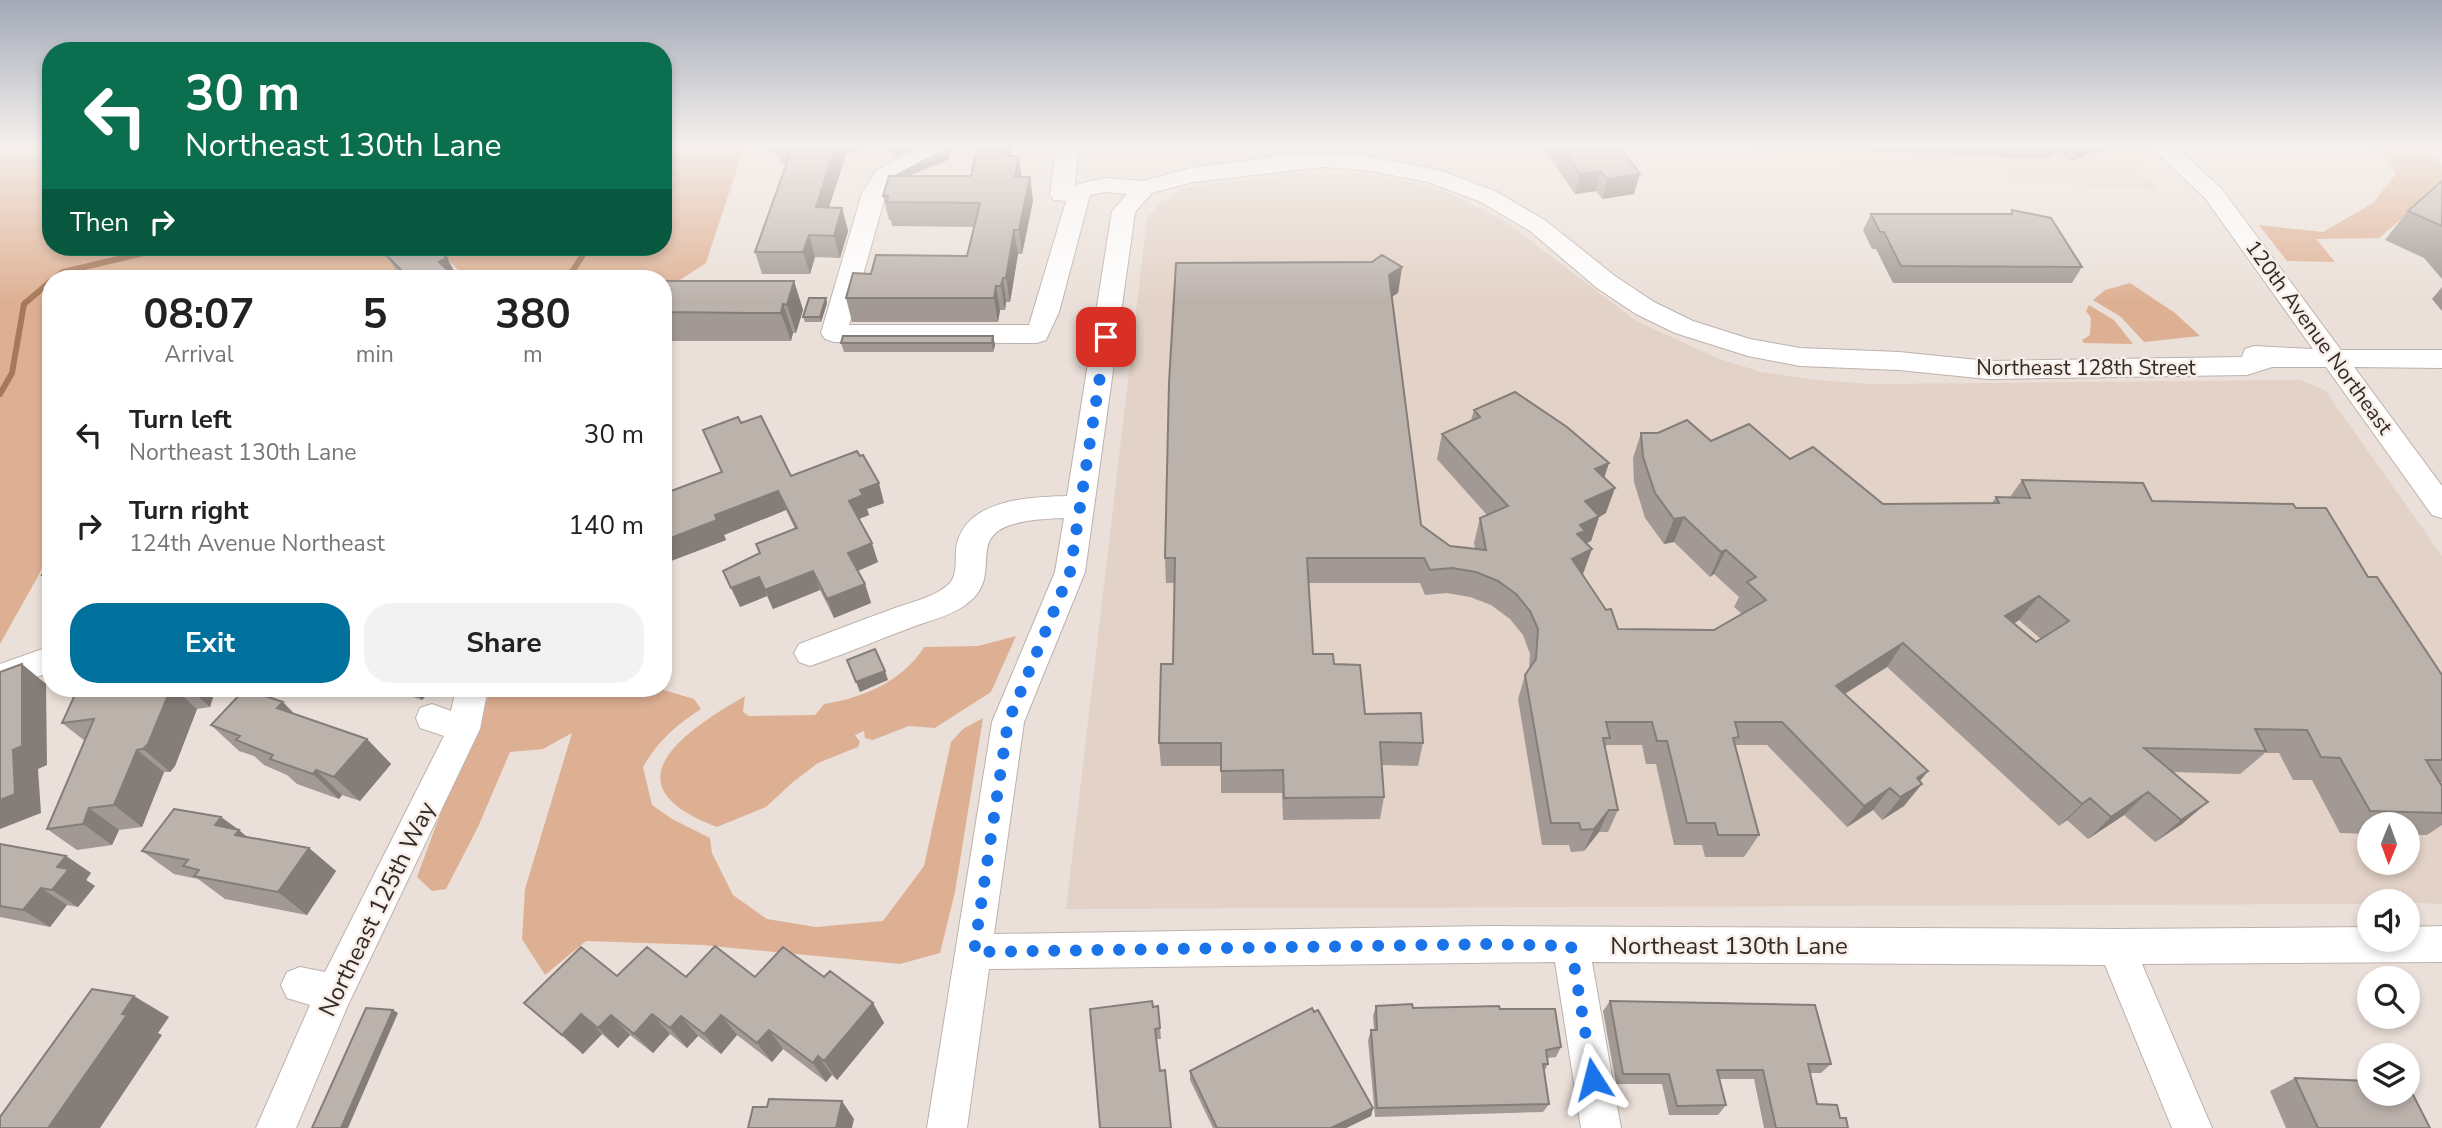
<!DOCTYPE html>
<html lang="en">
<head>
<meta charset="utf-8">
<style>
  :root { --surface:#fff; --page:#f2f2f2; --text:#222; --muted:#767676; --accent:#00719c }
  body { margin:0; font-family:"Nunito Sans",sans-serif; background:var(--page); color:var(--text); height:100vh; display:flex; flex-direction:column; font-size:26px; white-space:nowrap }
  * { box-sizing:border-box; margin:0 }
  p { font-size:23px; color:var(--muted) }
  .icon { flex:none; width:38px; height:38px; fill:none; stroke:currentColor; stroke-width:2; stroke-linecap:round; stroke-linejoin:round }
  .map { position:relative; flex:1; overflow:hidden }
  .side { position:absolute; left:42px; top:270px; width:630px; height:427px; display:flex; flex-direction:column; background:var(--surface); border-radius:28px; box-shadow:0 4px 10px #0003 }
  .side>* { flex:none }
  .guide { position:absolute; left:42px; top:42px; width:630px; height:214px; border-radius:28px; box-shadow:0 4px 10px #0003; background:#0b6e4f; color:#fff; overflow:hidden }
  .needle { width:46px; rotate:181deg }
  .fabs { position:absolute; left:2357px; top:812px; display:grid; gap:14px }
  .fabs a { display:grid; place-items:center; width:63px; height:63px; border-radius:50%; background:var(--surface); box-shadow:0 4px 10px #0003; font-size:35px }
  .pin { position:absolute; display:grid; place-items:center; width:60px; height:60px; color:#fff; margin:-30px; border-radius:14px; box-shadow:0 4px 10px #0006 }
  .me { position:absolute; width:77px; margin:-38px; rotate:351deg; stroke-linejoin:round; filter:drop-shadow(0 0 5px #0008) }
  .turn { display:flex; align-items:center; gap:24px; height:147px; padding:0 28px; font-size:32px }
  .turn .icon { width:91px; height:91px; stroke-width:2.5 }
  .turn b { display:block; font-size:49px; line-height:60px }
  .then { display:flex; align-items:center; height:66px; padding:0 28px; background:#0003; gap:14px; font-size:26px }
  .eta { display:flex; justify-content:space-evenly; align-items:center; height:119px; text-align:center }
  .eta b { font-size:42px; font-weight:700; line-height:49px }
  .primary-button { display:flex; gap:14px; margin-top:auto; padding:14px 28px }
  .primary-button a { flex:1; height:80px; border-radius:28px; background:var(--accent); color:#fff; font-size:28px; font-weight:700; line-height:80px; text-align:center }
  .primary-button a+a { background:var(--page); color:var(--text) }
  ul { padding:0; list-style:none }
  li { display:flex; align-items:center; gap:21px; height:91px; padding:0 28px }
  li div { flex:1 }
  li b { display:block; font-size:26px }
  li em { font-style:normal }
  .map>svg:first-child { display:block }
  .built { fill:#e3d2c7; fill-rule:evenodd }
  .green { fill:#deb093 }
  .lines { fill:none; stroke-linecap:round; stroke-linejoin:round }
  .stream { stroke:#a87859; stroke-width:6 }
  .minor-casing { stroke:#bcb2ab; stroke-width:2 }
  .minor { fill:#fff; fill-rule:evenodd }
  .wall { fill:#a29994; fill-rule:evenodd }
  .shaded-wall { fill:#847d78 }
  .building { fill:#bcb2ac; stroke:#847d78; stroke-width:2; fill-rule:evenodd }
  .route { stroke:#1a73e8; stroke-width:12; stroke-dasharray:0 21.6 }
  .labels { text-anchor:middle; stroke-width:5; stroke-linejoin:round; paint-order:stroke }
  .street-label { font-size:21px; fill:#2f2b29; stroke:#f8ede7 }
  .near-street-label { font-size:24px; fill:#2f2b29; stroke:#f8ede7 }
</style>
</head>
<body>
<div class="map">
<svg width="2442" height="1128" viewBox="0 0 2442 1128">
  <rect width="100%" height="100%" fill="#ebe0d9"/>
  <path class="built" d="M1738,144H2271L2166,148L2179,159L2166,162L2148,160L2138,165L2158,190L2006,181L1999,169L1792,160L1764,154Z
    M1352,173L1395,178L1447,192L1505,221L1636,321L1717,358L1761,372L1817,380L1871,384L2300,380L2325,390L2442,556V904L2370,901L2369,904L1066,909L1147,218L1160,203L1181,188L1299,174ZM2370,824H2408V863H2370Z"/>
  <path class="green" d="M0,144H51V247H663V144H745L706,263L663,291V278H466L446,258L393,278H51V553L0,644Z
    M2340,144H2442V150L2429,151L2442,165V188L2436,189L2379,238L2316,239L2335,262L2287,261L2259,225L2323,232L2373,203L2396,174L2382,150Z
    M2130,283L2175,313L2200,336L2144,342L2121,317L2093,300L2105,290Z
    M2089,305L2114,320L2133,344L2084,343L2082,340L2090,335L2091,318L2086,311Z
    M1016,636L991,692L935,728L909,726L873,740L865,738L864,731L855,735L860,742L858,747L818,763L793,782L766,807L717,827C605,785 683,732 745,696L743,712L749,716L815,715L824,704C863,698 903,681 924,647L978,646Z
    M491,688H542L544,692L562,696L584,688H657L694,699L701,709C676,725 658,741 643,767L652,805L672,819L710,838L712,853L733,895L767,919L816,927L883,921L924,866L951,742L963,729L983,718L955,892L940,953L900,964L702,945L586,941L545,975L522,939L525,889L572,733L543,749L510,752L478,827L446,889L432,891L417,877L451,785L473,742Z"/>
  <g class="lines">
    <path class="stream" d="M55,278L63,272L169,247
      M568,278L588,247
      M0,394L12,373L24,304L51,281"/>
    <g class="minor-casing">
      <path id="minor" d="M926,144H955L952,149L894,179L886,193L849,325H1029L1066,201L1054,200L1050,195L1057,144H1079L1075,185L1105,178L1143,181L1191,168L1279,156L1323,153L1366,156L1442,171L1497,192L1546,221L1615,276L1654,302L1693,321L1750,339L1800,348L1899,352L1988,361L2242,357L2245,349L2254,346L2313,349L2205,198L2148,144H2172L2221,188L2341,350H2442V368L2354,367L2442,486V518L2432,515L2326,367H2272L2247,375L1988,379L1899,370L1800,366L1748,356L1675,333L1636,314L1597,288L1530,231L1481,202L1428,182L1366,170L1323,167L1193,182L1152,193L1135,212L1085,572L1024,722L994,934L1490,926L2116,929L2370,927V940H2408V927L2442,926V962L2142,964L2212,1128H2172L2105,965L1592,962L1621,1128H1581L1555,962L989,969L967,1128H927L992,722L1055,572L1064,518C939,521 1017,571 964,606C949,616 932,620 915,626C880,639 845,654 810,666L799,662L794,653L799,644C831,632 862,620 895,608C912,602 934,597 948,585C958,576 955,561 956,549C963,499 1029,497 1067,496L1112,211L1127,194L1105,192L1090,195L1059,312L1046,340L1037,343L834,342L825,339L821,333L862,193L877,170Z
        M51,646V672L0,690V664Z
        M456,688H488L480,729L348,1005L296,1128H256L310,1005L287,998L281,985L287,972L300,967L325,972L444,736L420,728L416,718L420,708L432,704L451,711Z"/>
    </g>
    <use href="#minor" class="minor"/>
  </g>
  <path class="wall" d="M766,144H873L846,154L829,208H842L848,231L840,258L815,257L810,274H762L755,252L786,166L767,147Z
    M883,144H920L896,157Z
    M1012,144L1010,156L1021,177H1030L1033,201L1022,254H1018L1010,302H1006L1005,310H1000L998,322H852L846,298L871,274L967,256L974,227L892,226L891,220H889L883,196L895,176L950,159L908,176H971Z
    M1541,144H1618L1634,194L1602,199L1596,191L1575,194Z
    M1772,144H2113L2093,155L2089,153L2072,161L2056,152L2042,159L1775,146Z
    M2442,181V279L2424,258L2385,240L2408,211Z
    M2012,210L2082,267L2072,283H1893L1876,249H1872L1863,230L1871,214H2010Z
    M387,256L447,258L458,278H401Z
    M1402,267L1398,293L1391,297L1421,525L1450,546L1475,549L1474,543L1480,518L1487,515L1437,459L1442,434L1471,420L1474,410L1604,478L1606,513L1599,517L1591,541L1586,543L1582,575L1618,629L1714,630L1742,614L1734,607L1739,597L1714,574L1710,577L1674,542L1664,544L1645,518L1634,482L1633,458L1641,433L1711,441L1790,459L1883,504L1992,503L1996,497H2010L2022,480L2152,501L2296,508L2368,577L2442,675V782L2440,783L2442,786V825L2427,835H2408V824H2370V834L2340,833L2312,780H2293L2279,753H2265L2240,774L2173,772L2182,824L2155,842L2124,815L2088,839L2067,820L2059,826L1887,667L1845,694L1928,771L1920,781L1904,806L1882,820L1873,810L1847,827L1767,745H1735L1759,835L1744,857H1705L1702,845H1674L1656,764H1646L1642,745H1607L1605,748L1618,810L1608,832H1599L1584,851L1571,852L1569,845H1542L1518,699L1525,675L1529,669L1530,654L1523,635L1510,619L1491,605L1470,597L1447,593L1425,595L1420,583H1308L1313,654L1334,664L1365,714L1423,743L1418,766L1382,765L1384,797L1380,819L1283,820L1282,793H1221V766H1161L1159,743L1173,664L1175,583H1166L1165,558ZM2019,620L2041,639L2036,642L2014,624Z
    M663,281H794L803,310L796,333H793L791,341H663Z
    M2442,287V311L2432,299Z
    M827,303L821,322H805L803,317Z
    M993,336L995,345L993,352H844L841,343Z
    M741,423L791,476L884,503L867,509L869,515L859,519L878,562L858,571L865,584L871,603L834,618L820,590L773,609L767,596L740,607L760,553L795,529L786,510L724,535L726,540L663,564L722,472L703,430Z
    M51,550V583L42,575L50,560L46,557Z
    M78,688H216L210,707L197,709L175,766L170,772H164L142,827L119,830L112,845L77,850L47,829L85,741L62,723Z
    M387,688H433L422,700Z
    M295,714L367,739L391,764L360,801L342,795L339,799L297,784L287,775L264,765L254,756L239,751L211,725Z
    M221,817L246,836L309,848L336,871L307,915L225,899L198,879L174,874L142,851Z
    M0,844L66,856L91,873L86,880L95,886L78,907L67,905L50,927L0,917Z
    M617,976L824,977L873,1003L884,1023L837,1080L832,1075L826,1082L783,1049L772,1062L737,1035L721,1054L698,1036L687,1048L670,1034L653,1053L630,1035L618,1048L602,1034L583,1054L524,1003Z
    M1610,1001L1831,1064L1821,1073H1810L1817,1104L1840,1118L1848,1128H1764L1754,1079H1720L1726,1105L1718,1115H1669L1662,1084H1616L1603,1011Z
    M1376,1006L1413,1008L1500,1009L1561,1047L1556,1057L1548,1058V1064L1544,1072L1549,1104L1543,1112L1375,1117L1368,1040L1371,1030H1374L1373,1016Z
    M1153,1007L1160,1028L1161,1039H1157L1160,1071L1100,1128Z
    M1190,1071L1373,1108L1371,1116L1346,1128H1213L1190,1080Z
    M2295,1078L2430,1128H2286L2270,1091Z"/>
  <path class="shaded-wall" d="M836,144H873L846,154L822,229L816,207Z
    M893,144H920L896,157Z
    M1005,144H1012L1006,180L1002,156Z
    M2050,144H2061L2056,152L2042,159Z
    M2082,144H2094L2089,153L2072,161Z
    M2100,144H2113L2093,155Z
    M949,154L950,159L896,181L895,176Z
    M1019,156L1022,180L1015,177Z
    M1601,171L1596,191L1575,194L1580,174Z
    M1640,174L1634,194L1602,199L1607,179Z
    M1030,177L1033,201L1022,254L1019,230Z
    M842,208L848,231L840,258L834,236Z
    M1014,230L1018,254L1010,302L1006,278Z
    M809,235L815,257L810,274L803,252Z
    M447,258L458,278H449L439,262Z
    M1402,267L1398,293L1385,301L1389,275Z
    M1003,278L1006,302L1005,310L1001,286Z
    M794,281L803,310L796,333L787,305Z
    M996,286L1000,310L998,322L994,298Z
    M826,298L827,303L821,322L820,317Z
    M783,304L793,333L791,341L781,313Z
    M993,336L995,345L993,352L992,343Z
    M1609,463L1601,488L1595,469Z
    M879,483L884,503L867,509L869,515L856,520L849,501L860,490Z
    M1615,488L1606,513L1599,517L1591,541L1581,546L1569,559L1585,501Z
    M778,491L786,510L724,535L726,540L663,564V541L715,515Z
    M1684,517L1674,542L1664,544L1674,519Z
    M872,543L878,562L855,572L848,553Z
    M1592,549L1583,574L1564,584L1572,559Z
    M1726,550L1714,574L1710,577L1721,552Z
    M813,571L820,590L773,609L765,590Z
    M759,577L767,596L740,607L731,588Z
    M865,584L871,603L834,618L827,599Z
    M2039,596L2019,620L1987,640L2005,616Z
    M1903,643L1887,667L1820,709L1836,686Z
    M22,664L46,684L47,765L38,769L41,813L0,829V800L13,750Z
    M885,671L888,680L860,692L856,682Z
    M171,688H174L197,709L175,766L170,772L143,749Z
    M188,688H216L210,707Z
    M425,688H433L422,700L418,695Z
    M283,702L308,728L277,708Z
    M367,739L391,764L360,801L334,777Z
    M137,750L164,772L142,827L114,805Z
    M316,770L342,795L339,799L313,774Z
    M1928,771L1912,790L1922,784L1904,806L1882,820L1917,778Z
    M1890,788L1873,810L1847,827L1864,806Z
    M2148,792L2124,815L2088,839L2111,817Z
    M2090,798L2067,820L2059,826L2082,804Z
    M2208,802L2182,824L2155,842L2181,820Z
    M89,808L119,830L112,845L83,824Z
    M1609,810L1599,832L1584,851L1594,829Z
    M221,817L239,830L267,854L215,825Z
    M309,848L336,871L307,915L278,892Z
    M66,856L91,873L86,880L95,886L78,907L52,890L57,867Z
    M41,888L67,905L50,927L23,910Z
    M134,996L169,1017L158,1033L162,1035L100,1128H48Z
    M873,1003L884,1023L837,1080L824,1061Z
    M393,1010L398,1013L348,1128H341Z
    M581,1014L602,1034L583,1054L562,1035Z
    M652,1014L670,1034L653,1053L634,1034Z
    M611,1015L630,1035L618,1048L598,1028Z
    M721,1015L737,1035L721,1054L704,1034Z
    M681,1016L698,1036L687,1048L670,1028Z
    M769,1030L783,1049L772,1062L757,1043Z
    M818,1056L832,1075L826,1082L813,1063Z
    M842,1101L854,1119L852,1128H836Z
    M1373,1108L1371,1116L1346,1128H1331Z"/>
  <path class="building" d="M780,144H836L816,207L842,208L834,236L809,235L803,252H755L790,154Z
    M978,144H1005L1002,156H1019L1015,177H1030L1019,230H1014L1006,278H1003L1001,286H996L994,298H846L853,273L871,274L876,255L967,256L980,203L887,202L888,196H883L889,176H971Z
    M1560,144H1618L1640,174L1607,179L1601,171L1580,174Z
    M945,150L949,154L895,176Z
    M2442,181V226L2408,211Z
    M2012,210L2051,218L2082,267L1901,266L1884,232H1880L1871,214H2012Z
    M406,247H435L447,258L439,262L451,273L447,275L450,278H402L407,276L387,256Z
    M1382,255L1402,267L1389,275L1421,525L1450,546L1486,550L1480,518L1508,506L1442,434L1480,417L1474,410L1515,392L1567,427L1609,463L1595,469L1615,488L1585,501L1599,516L1580,525L1585,531L1577,534L1592,549L1572,559L1606,610L1611,609L1618,629L1714,630L1766,600L1747,582L1756,577L1726,550L1721,552L1684,517L1674,519L1655,493L1643,457L1641,433H1658L1687,420L1711,441L1749,424L1790,459L1813,447L1883,504L1999,503L1996,497L2030,498L2022,480L2143,483L2152,501L2293,504L2296,508H2326L2368,577H2377L2442,675V760H2426L2442,786V813L2370,811L2340,758L2321,757L2307,730L2255,729L2266,751L2144,748L2208,802L2181,820L2148,792L2111,817L2090,798L2082,804L1903,643L1836,686L1928,771L1917,778L1922,784L1900,797L1890,788L1864,806L1782,722H1735L1739,737L1733,738L1759,835H1718L1715,823H1687L1667,741H1657L1652,722H1606L1610,738H1603L1618,810H1609L1594,829L1581,830L1579,823H1551L1525,675L1536,659L1538,629L1530,611L1516,594L1498,581L1476,572L1452,568L1430,570L1424,558H1307L1313,654H1333L1334,664L1360,665L1365,714L1421,713L1423,743L1380,742L1384,797L1284,798L1283,770L1221,771V743H1159L1161,664H1173L1175,558H1165L1169,383L1176,263L1372,262ZM2039,596L2069,621L2036,642L2005,616Z
    M355,275L359,278H348Z
    M663,281H794L787,305L783,304L781,313H749L663,312Z
    M809,298H826L820,317H803Z
    M843,336H993L992,343H841Z
    M761,416L791,476L857,451L860,456L863,455L879,483L860,490L863,495L849,501L872,543L848,553L865,584L827,599L813,571L765,590L759,577L731,588L723,571L760,553L756,544L797,528L778,491L715,515L717,520L663,541V494L722,472L703,430L738,417L741,423Z
    M51,550V557H46Z
    M51,558V574L42,575Z
    M875,649L885,671L856,682L847,660Z
    M22,664V746L13,750L15,794L0,800V672Z
    M78,688H171L148,744L143,749L137,750L114,805L89,808L83,824L47,829L94,719L62,723Z
    M396,688H425L418,695Z
    M245,689L283,702L277,708L367,739L334,777L316,770L313,774L270,759L273,755L236,740L240,736L211,725Z
    M174,809L221,817L215,825L239,830L235,835L309,848L278,892L194,876L199,870L183,866L188,860L142,851Z
    M0,844L66,856L57,867L69,869L52,890L41,888L23,910L0,906Z
    M715,946L755,977L783,947L824,977L830,971L873,1003L824,1061L818,1056L813,1063L769,1030L757,1043L721,1015L704,1034L681,1016L670,1028L652,1014L634,1034L611,1015L598,1028L581,1014L562,1035L524,1003L581,947L617,976L647,947L686,977Z
    M92,989L134,996L122,1014L127,1015L48,1128H0V1117Z
    M1152,1001L1153,1007L1158,1006L1160,1028L1155,1029L1160,1071L1165,1070L1171,1128H1100L1090,1009Z
    M1610,1001L1815,1005L1831,1064H1808L1817,1104L1837,1105L1840,1118H1846L1848,1128H1776L1763,1070H1717L1726,1105L1677,1106L1669,1074H1623Z
    M1412,1004L1413,1008L1499,1006L1500,1009H1555L1561,1047L1546,1050L1548,1064H1543L1549,1104L1377,1108L1371,1030H1377L1376,1006Z
    M366,1008L393,1010L341,1128H312Z
    M1312,1008L1314,1012L1318,1010L1373,1108L1331,1128H1217L1190,1071Z
    M2295,1078L2370,1081V1094H2408V1085L2430,1128H2318Z
    M769,1099L842,1101L836,1128H748L753,1107H767Z"/>
  <linearGradient id="sky" x2="0" y2="1"><stop stop-color="#a3a9b7"/><stop offset="0.48" stop-color="#f6f1ee"/><stop offset="1" stop-color="#f6f1ee" stop-opacity="0"/></linearGradient>
  <rect width="2442" height="302" fill="url(#sky)"/>
  <g class="lines">
    <path class="route" d="M1106,337L1070,572L1008,722L974,952L1490,944L1571,946L1593,1079"/>
  </g>
  <g class="labels">
    <g class="street-label">
      <text transform="translate(2319 337) rotate(54)" y="7">120th Avenue Northeast</text>
      <text x="2086" y="375">Northeast 128th Street</text>
    </g>
    <g class="near-street-label">
      <text transform="translate(377 909) rotate(-64)" y="8">Northeast 125th Way</text>
      <text x="1729" y="954">Northeast 130th Lane</text>
    </g>
  </g>
</svg>
<div class="fabs">
<a><svg class="needle" viewBox="-14 -14 28 28"><path d="M0-13l5 13h-10z" fill="#e53935"/><path d="M0 13l5-13h-10z" fill="#767676"/></svg></a>
<a><svg class="icon" aria-label="sound" viewBox="0 0 24 24"><path d="M4 9h4l5-4v14l-5-4H4zM17 9q2 3 0 6"/></svg></a>
<a><svg class="icon" aria-label="search" viewBox="0 0 24 24"><circle cx="10" cy="10" r="6"/><path d="M15 15l6 6"/></svg></a>
<a><svg class="icon" aria-label="layers" viewBox="0 0 24 24"><path d="M12 4l9 5-9 5-9-5zM3 14l9 5 9-5"/></svg></a>
</div>
<div class="pin" style="left:1106px;top:337px;background:#d93025"><svg class="icon" aria-label="arrive" viewBox="0 0 24 24"><path d="M6 21V4h12l-3 4 3 4H6"/></svg></div>
<svg class="me" style="left:1593px;top:1079px" viewBox="-20 -20 40 40"><path d="M0-17L14 15 0 8-14 15z" fill="#1a73e8" stroke="#fff" stroke-width="4"/></svg>
<div class="guide">
<div class="turn"><svg class="icon" aria-label="left" viewBox="0 0 24 24"><path d="M17 20v-9H6M10 6l-5 5 5 5"/></svg><div><b>30 m</b>Northeast 130th Lane</div></div>
<div class="then">Then<svg class="icon" aria-label="right" viewBox="0 0 24 24"><path d="M7 20v-9h11M14 6l5 5-5 5"/></svg></div>
</div>
<section class="side">
<div class="eta">
<div><b>08:07</b><p>Arrival</p></div>
<div><b>5</b><p>min</p></div>
<div><b>380</b><p>m</p></div>
</div>
<ul>
<li><svg class="icon" aria-label="left" viewBox="0 0 24 24"><path d="M17 20v-9H6M10 6l-5 5 5 5"/></svg><div><b>Turn left</b><p>Northeast 130th Lane</p></div><em>30 m</em></li>
<li><svg class="icon" aria-label="right" viewBox="0 0 24 24"><path d="M7 20v-9h11M14 6l5 5-5 5"/></svg><div><b>Turn right</b><p>124th Avenue Northeast</p></div><em>140 m</em></li>
</ul>
<div class="primary-button"><a>Exit</a><a>Share</a></div>
</section>
</div>
</body>
</html>
